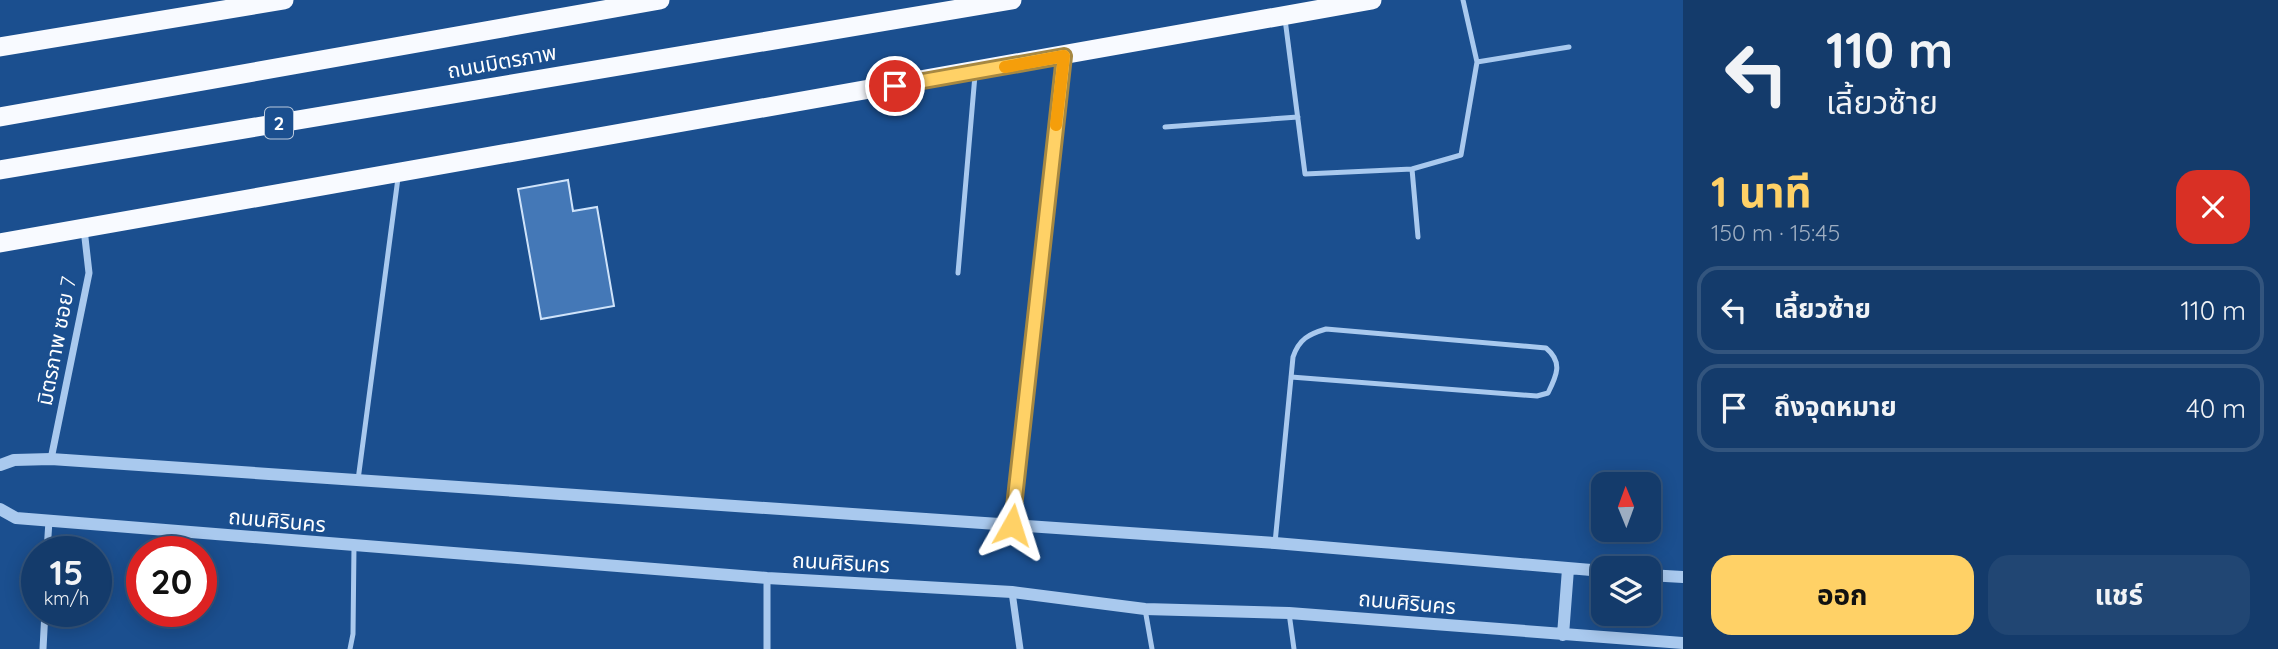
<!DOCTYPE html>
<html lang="th">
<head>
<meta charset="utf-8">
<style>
  :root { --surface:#143b6b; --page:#214673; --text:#f1f3f6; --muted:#9dadc1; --line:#33557e; --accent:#ffd166 }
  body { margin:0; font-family:Quicksand,"Noto Sans Thai",sans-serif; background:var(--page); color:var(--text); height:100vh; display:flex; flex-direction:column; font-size:26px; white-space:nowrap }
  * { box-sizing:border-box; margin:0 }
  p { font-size:23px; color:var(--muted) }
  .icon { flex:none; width:38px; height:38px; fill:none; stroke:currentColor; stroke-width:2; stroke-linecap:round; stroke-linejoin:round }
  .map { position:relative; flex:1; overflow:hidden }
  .sheet { display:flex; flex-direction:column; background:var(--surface); width:595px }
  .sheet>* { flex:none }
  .banner { background:#143b6b; color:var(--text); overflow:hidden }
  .needle { width:46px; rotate:359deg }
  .fabs { position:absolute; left:1591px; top:472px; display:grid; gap:14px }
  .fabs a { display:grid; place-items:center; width:70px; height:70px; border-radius:14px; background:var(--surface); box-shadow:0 4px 18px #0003,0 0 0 2px var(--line); font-size:35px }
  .speed { position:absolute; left:21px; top:536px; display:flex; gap:14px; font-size:35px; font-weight:700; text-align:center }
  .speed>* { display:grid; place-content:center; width:91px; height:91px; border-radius:50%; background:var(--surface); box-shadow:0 4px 18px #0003,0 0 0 2px var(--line); line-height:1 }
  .speed small { font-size:18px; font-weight:400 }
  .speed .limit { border:10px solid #d22; background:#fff; color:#111 }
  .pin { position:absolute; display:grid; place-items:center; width:60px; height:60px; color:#fff; margin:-30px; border:4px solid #fff; border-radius:50%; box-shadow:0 2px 7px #0007 }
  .me { position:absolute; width:77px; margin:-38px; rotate:6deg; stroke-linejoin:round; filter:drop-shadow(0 0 5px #0008) }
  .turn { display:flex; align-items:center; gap:24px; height:147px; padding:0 28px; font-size:32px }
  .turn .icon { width:91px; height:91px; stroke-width:2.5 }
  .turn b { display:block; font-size:49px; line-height:60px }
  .round { display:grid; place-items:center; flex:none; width:74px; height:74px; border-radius:21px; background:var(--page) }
  .headline { display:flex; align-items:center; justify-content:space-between; height:119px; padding:0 28px }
  h1 { font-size:42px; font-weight:700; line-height:52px; color:var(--accent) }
  .action { display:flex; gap:14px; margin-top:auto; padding:14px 28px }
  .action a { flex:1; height:80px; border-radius:21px; background:var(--accent); color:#111; font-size:28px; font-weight:700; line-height:80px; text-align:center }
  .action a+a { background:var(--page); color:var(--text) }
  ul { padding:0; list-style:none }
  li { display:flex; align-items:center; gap:21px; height:88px; margin:0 14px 10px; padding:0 14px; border:4px solid var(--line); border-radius:21px }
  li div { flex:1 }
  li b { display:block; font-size:26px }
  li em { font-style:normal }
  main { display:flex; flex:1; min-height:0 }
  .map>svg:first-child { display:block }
  .building { fill:#4478b7; stroke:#cfe3fa; stroke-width:2 }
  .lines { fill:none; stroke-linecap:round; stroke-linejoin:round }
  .service { stroke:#a9c9ee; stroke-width:5 }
  .minor { stroke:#a9c9ee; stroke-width:7 }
  .tertiary { stroke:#a9c9ee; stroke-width:12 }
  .trunk { stroke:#f8faff; stroke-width:19 }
  .route-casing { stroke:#a68842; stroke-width:18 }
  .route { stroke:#ffd166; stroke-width:12 }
  .slow { stroke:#f59e0b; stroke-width:12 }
  .labels { text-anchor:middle; stroke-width:5; stroke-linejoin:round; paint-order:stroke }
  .shield { fill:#1b4f8f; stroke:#bbcadd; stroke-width:2 }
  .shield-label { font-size:19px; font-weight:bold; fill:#fff }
  .street-label { font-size:21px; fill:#fff; stroke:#1b4f8f }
</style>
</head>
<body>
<main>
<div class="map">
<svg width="1683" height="649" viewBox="0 0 1683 649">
  <rect width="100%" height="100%" fill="#1b4f8f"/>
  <path class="building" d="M568,180L573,211L597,207L614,306L541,319L518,189Z"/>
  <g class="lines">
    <path class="service" d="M1285,19L1305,174L1412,169L1461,155L1477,62L1463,0
      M1477,62L1569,47
      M1165,127L1298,117
      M1412,169L1418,237
      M958,273L975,75
      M358,480L398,178
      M1012,525L1064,59
      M1275,543L1293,357C1299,339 1309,334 1326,329L1546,348C1563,362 1557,375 1548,393L1537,396L1291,377
      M1145,609L1152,649
      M1289,613L1294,649
      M350,649L353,634L354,546"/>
    <path class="minor" d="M51,459L89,273L84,229
      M47,551L49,521
      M767,578V649
      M1012,592L1020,649
      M43,649L45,611"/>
    <path class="tertiary" d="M0,465L14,460L51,459L1275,543L1603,571
      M0,509L16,518L767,578L1012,592L1145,609L1289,613L1683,643
      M1648,575L1683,577
      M1563,635L1568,569"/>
    <path class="trunk" d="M0,47L284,0
      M0,117L660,0
      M0,170L1012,0
      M0,243L1372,0"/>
  </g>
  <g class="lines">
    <g class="route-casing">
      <path id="route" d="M895,86L1064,56L1012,525"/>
    </g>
    <use href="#route" class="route"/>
    <path class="slow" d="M1005,67L1064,56L1056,125"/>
  </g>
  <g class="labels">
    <rect class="shield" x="265" y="107.5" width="28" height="31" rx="5"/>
    <g class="shield-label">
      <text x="279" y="130">2</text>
    </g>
    <g class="street-label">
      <text transform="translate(502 62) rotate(-10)" y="7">ถนนมิตรภาพ</text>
      <text transform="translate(57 341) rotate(-79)" y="7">มิตรภาพ ซอย 7</text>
      <text transform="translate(277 521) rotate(5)" y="7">ถนนศิรินคร</text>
      <text transform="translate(841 563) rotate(3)" y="7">ถนนศิรินคร</text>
      <text transform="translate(1407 603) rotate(5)" y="7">ถนนศิรินคร</text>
    </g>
  </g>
</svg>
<div class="fabs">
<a><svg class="needle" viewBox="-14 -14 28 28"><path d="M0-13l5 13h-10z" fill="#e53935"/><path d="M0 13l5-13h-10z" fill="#9dadc1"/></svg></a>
<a><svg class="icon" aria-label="layers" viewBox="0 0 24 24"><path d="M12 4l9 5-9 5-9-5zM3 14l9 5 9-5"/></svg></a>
</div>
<div class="speed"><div>15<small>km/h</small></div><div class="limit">20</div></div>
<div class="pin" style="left:895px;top:86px;background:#d93025"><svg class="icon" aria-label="arrive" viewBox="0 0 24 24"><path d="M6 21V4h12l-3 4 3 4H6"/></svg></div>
<svg class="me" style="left:1012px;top:525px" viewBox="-20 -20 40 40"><path d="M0-17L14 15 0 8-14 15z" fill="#ffd166" stroke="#fff" stroke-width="4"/></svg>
</div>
<section class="sheet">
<div class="banner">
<div class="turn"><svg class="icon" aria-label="left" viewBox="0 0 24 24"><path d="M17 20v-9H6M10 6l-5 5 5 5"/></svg><div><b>110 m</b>เลี้ยวซ้าย</div></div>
</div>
<div class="headline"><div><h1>1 นาที</h1><p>150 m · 15:45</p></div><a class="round" style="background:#d93025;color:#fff"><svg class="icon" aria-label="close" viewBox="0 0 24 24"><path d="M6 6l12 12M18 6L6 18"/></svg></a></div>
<ul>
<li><svg class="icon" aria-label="left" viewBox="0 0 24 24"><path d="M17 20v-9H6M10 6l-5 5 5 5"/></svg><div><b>เลี้ยวซ้าย</b></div><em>110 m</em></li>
<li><svg class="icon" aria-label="arrive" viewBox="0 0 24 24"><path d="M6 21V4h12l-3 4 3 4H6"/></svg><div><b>ถึงจุดหมาย</b></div><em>40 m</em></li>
</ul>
<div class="action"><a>ออก</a><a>แชร์</a></div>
</section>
</main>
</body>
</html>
